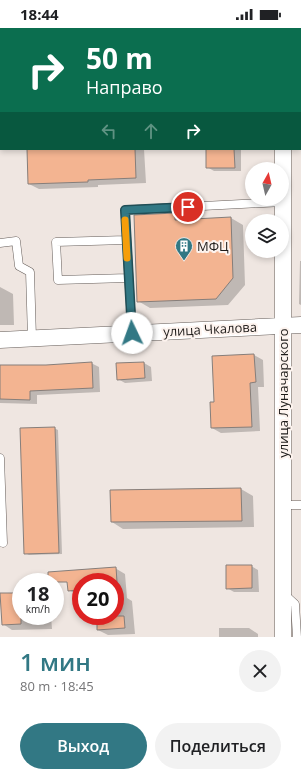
<!DOCTYPE html>
<html lang="ru">
<head>
<meta charset="utf-8">
<style>
  :root { --surface:#fff; --page:#f2f2f2; --text:#202124; --muted:#757577; --accent:#327884 }
  body { margin:0; font-family:"Open Sans",sans-serif; background:var(--page); color:var(--text); height:100vh; display:flex; flex-direction:column; font-size:15px; white-space:nowrap }
  * { box-sizing:border-box; margin:0 }
  p { font-size:13px; color:var(--muted) }
  .icon { flex:none; width:22px; height:22px; fill:none; stroke:currentColor; stroke-width:2; stroke-linecap:round; stroke-linejoin:round }
  .map { position:relative; height:609px; overflow:hidden }
  .drawer { display:flex; flex-direction:column; background:var(--surface); flex:1 }
  .drawer>* { flex:none }
  .banner { position:absolute; left:0px; top:0px; width:301px; height:122px; box-shadow:0 2px 6px #0003; background:#0b6e4f; color:#fff; overflow:hidden }
  .needle { width:26px; rotate:8deg }
  .fabs { position:absolute; left:245px; top:134px; display:grid; gap:8px }
  .fabs a { display:grid; place-items:center; width:44px; height:44px; border-radius:50%; background:var(--surface); box-shadow:0 2px 6px #0003; font-size:20px }
  .speed { position:absolute; left:12px; top:545px; display:flex; gap:8px; font-size:20px; font-weight:700; text-align:center }
  .speed>* { display:grid; place-content:center; width:52px; height:52px; border-radius:50%; background:var(--surface); box-shadow:0 2px 6px #0003; line-height:1 }
  .speed small { font-size:10px; font-weight:400 }
  .speed .limit { border:6px solid #d22; background:#fff; color:#111 }
  .pin { position:absolute; display:grid; place-items:center; width:34px; height:34px; color:#fff; margin:-17px; border:2px solid #fff; border-radius:50%; box-shadow:0 1px 4px #0007 }
  .me { position:absolute; width:44px; margin:-22px; rotate:357deg; stroke-linejoin:round; filter:drop-shadow(0 0 3px #0008) }
  .turn { display:flex; align-items:center; gap:14px; height:84px; padding:0 20px; font-size:18px }
  .turn .icon { width:52px; height:52px; stroke-width:2.5 }
  .turn b { display:block; font-size:28px; line-height:34px }
  .lanes { display:flex; align-items:center; height:38px; padding:0 20px; background:#0003; justify-content:center; gap:20px; direction:ltr }
  .lanes .off { opacity:.35 }
  .round { display:grid; place-items:center; flex:none; width:42px; height:42px; border-radius:21px; background:var(--page) }
  .head { display:flex; align-items:center; justify-content:space-between; height:68px; padding:0 20px }
  h1 { font-size:24px; font-weight:600; line-height:30px; color:var(--accent) }
  .cta { display:flex; gap:8px; margin-top:auto; padding:8px 20px }
  .cta a { flex:1; height:46px; border-radius:24px; background:var(--accent); color:#fff; font-size:16px; font-weight:600; line-height:46px; text-align:center }
  .cta a+a { background:var(--page); color:var(--text) }
  .status { display:flex; justify-content:space-between; align-items:center; height:28px; padding:0 20px; background:var(--surface); direction:ltr }
  .status svg { height:11px; fill:currentColor }
  .map>svg:first-child { display:block }
  .shadow { fill:#0003 }
  .building { fill:#f3b491; stroke:#867e7a }
  .lines { fill:none; stroke-linecap:round; stroke-linejoin:round }
  .lane-casing { stroke:#655d59; stroke-width:9 }
  .street-casing { stroke:#655d59; stroke-width:17 }
  .lane { stroke:#fff; stroke-width:8 }
  .street { stroke:#fff; stroke-width:16 }
  .route-casing { stroke:#204e56; stroke-width:10 }
  .route { stroke:#327884; stroke-width:7 }
  .slow { stroke:#f59e0b; stroke-width:7 }
  .labels { text-anchor:middle; stroke-width:4; stroke-linejoin:round; paint-order:stroke }
  .poi-label { font-size:13px; fill:#1e1b19; stroke:#fdf3ee; text-anchor:start }
  .street-label { font-size:13px; fill:#1e1b19; stroke:#fdf3ee }
</style>
</head>
<body>
<div class="status"><b>18:44</b><svg viewBox="0 0 49 12"><path d="M0 12V9h3v3zM5 12V6h3v6zM10 12V3h3v9zM15 12V0h3v12zM26 1h20v11H26zM47 4h2v5h-2z"/></svg></div>
<div class="map">
<svg width="301" height="609" viewBox="0 0 301 609">
  <rect width="100%" height="100%" fill="#efe6e1"/>
  <path class="shadow" d="M51,0H130L132,1H51Z
    M217,0H252V1H217Z
    M300,49H301V94H300Z
    M28,121H144L146,155L98,157V159L39,161L29,156Z
    M207,121H241V143H214L207,139Z
    M175,186L186,192L231,190L243,197L245,257L228,277L150,280L138,273Z
    M300,233H301V277L299,276Z
    M0,259L13,266L14,297H0Z
    M254,327L263,332L264,359H258L260,403L221,405L212,400L215,375Z
    M91,335L99,339L100,364L37,367V376L0,375V338H46Z
    M144,335L151,339L152,353L125,355L118,351Z
    M54,400L58,402L62,526L29,527L25,525Z
    M241,461L253,468L254,499L123,501L112,494L111,463Z
    M251,538L258,542L259,564H234L227,560Z
    M115,540L125,546L127,570L132,573L135,606L108,607L98,602V588H115V554H81V568H79L69,562L68,544Z
    M21,566V588H51L52,601L12,602L3,596Z
    M219,600H249L258,606V609H219Z"/>
  <path class="building" d="M27,121H135L136,150L88,152V154L28,156Z
    M206,121H234L235,140H206Z
    M175,185V192L231,189L233,250L216,271L137,274L134,187Z
    M254,326L256,354L250,355L252,399L211,400L210,374H214L212,328Z
    M92,334L93,360L30,363V372L0,371V337H46Z
    M144,334L145,350L117,352L116,335Z
    M55,399L59,525L24,526L20,400Z
    M241,460L242,493L111,494L110,462Z
    M226,537H252V560L226,561Z
    M116,539L117,554H81V562L68,563L67,554H48V544Z
    M0,565H21V596L2,597Z
    M97,588H124L125,600L97,602Z"/>
  <g class="lines">
    <g class="lane-casing">
      <path id="lane" d="M126,212L56,214L58,252L128,250
        M0,215L16,213L19,238L30,244L32,310
        M132,305L125,182L283,174
        M0,430L3,515
        M283,477H301
        M284,566L295,576L297,609"/>
    </g>
    <g class="street-casing">
      <path id="street" d="M283,1V0
        M283,121V609
        M0,312L301,297"/>
    </g>
    <use href="#lane" class="lane"/>
    <use href="#street" class="street"/>
  </g>
  <g class="lines">
    <g class="route-casing">
      <path id="route" d="M132,305L125,182L188,179"/>
    </g>
    <use href="#route" class="route"/>
    <path class="slow" d="M125,192L127,230"/>
  </g>
  <defs>
    <g id="building-pin" transform="scale(0.9)"><path d="M0 17L-7.5 6A9.5 9.5 0 1 1 7.5 6Z" fill="#327884" stroke="#fdf3ee"/><path d="M-4-6H4V6H1V3H-1V6H-4ZM-2.5-4.3h1.7v1.8h-1.7ZM.8-4.3h1.7v1.8H.8ZM-2.5-1h1.7V.8h-1.7ZM.8-1h1.7V.8H.8Z" fill="#fff"/></g>
  </defs>
  <g fill-rule="evenodd">
    <use href="#building-pin" x="184" y="218"/>
  </g>
  <g class="labels">
    <g class="poi-label">
      <text x="197" y="223">МФЦ</text>
    </g>
    <g class="street-label">
      <text transform="translate(210 301) rotate(-3)" y="5">улица Чкалова</text>
      <text transform="translate(283 365) rotate(-90)" y="5">улица Луначарского</text>
    </g>
  </g>
</svg>
<div class="fabs">
<a><svg class="needle" viewBox="-14 -14 28 28"><path d="M0-13l5 13h-10z" fill="#e53935"/><path d="M0 13l5-13h-10z" fill="#757577"/></svg></a>
<a><svg class="icon" aria-label="layers" viewBox="0 0 24 24"><path d="M12 4l9 5-9 5-9-5zM3 14l9 5 9-5"/></svg></a>
</div>
<div class="speed"><div>18<small>km/h</small></div><div class="limit">20</div></div>
<div class="pin" style="left:188px;top:179px;background:#d93025"><svg class="icon" aria-label="arrive" viewBox="0 0 24 24"><path d="M6 21V4h12l-3 4 3 4H6"/></svg></div>
<svg class="me" style="left:132px;top:305px" viewBox="-20 -20 40 40"><circle r="19" fill="#fff"/><path d="M0-13L10 11 0 6-10 11z" fill="#327884"/></svg>
<div class="banner">
<div class="turn"><svg class="icon" aria-label="right" viewBox="0 0 24 24"><path d="M7 20v-9h11M14 6l5 5-5 5"/></svg><div><b>50 m</b>Направо</div></div>
<div class="lanes"><svg class="icon off" aria-label="left" viewBox="0 0 24 24"><path d="M17 20v-9H6M10 6l-5 5 5 5"/></svg><svg class="icon off" aria-label="ahead" viewBox="0 0 24 24"><path d="M12 20V5M6 11l6-6 6 6"/></svg><svg class="icon" aria-label="right" viewBox="0 0 24 24"><path d="M7 20v-9h11M14 6l5 5-5 5"/></svg></div>
</div>
</div>
<section class="drawer">
<div class="head"><div><h1>1 мин</h1><p>80 m · 18:45</p></div><a class="round"><svg class="icon" aria-label="close" viewBox="0 0 24 24"><path d="M6 6l12 12M18 6L6 18"/></svg></a></div>
<div class="cta"><a>Выход</a><a>Поделиться</a></div>
</section>
</body>
</html>
